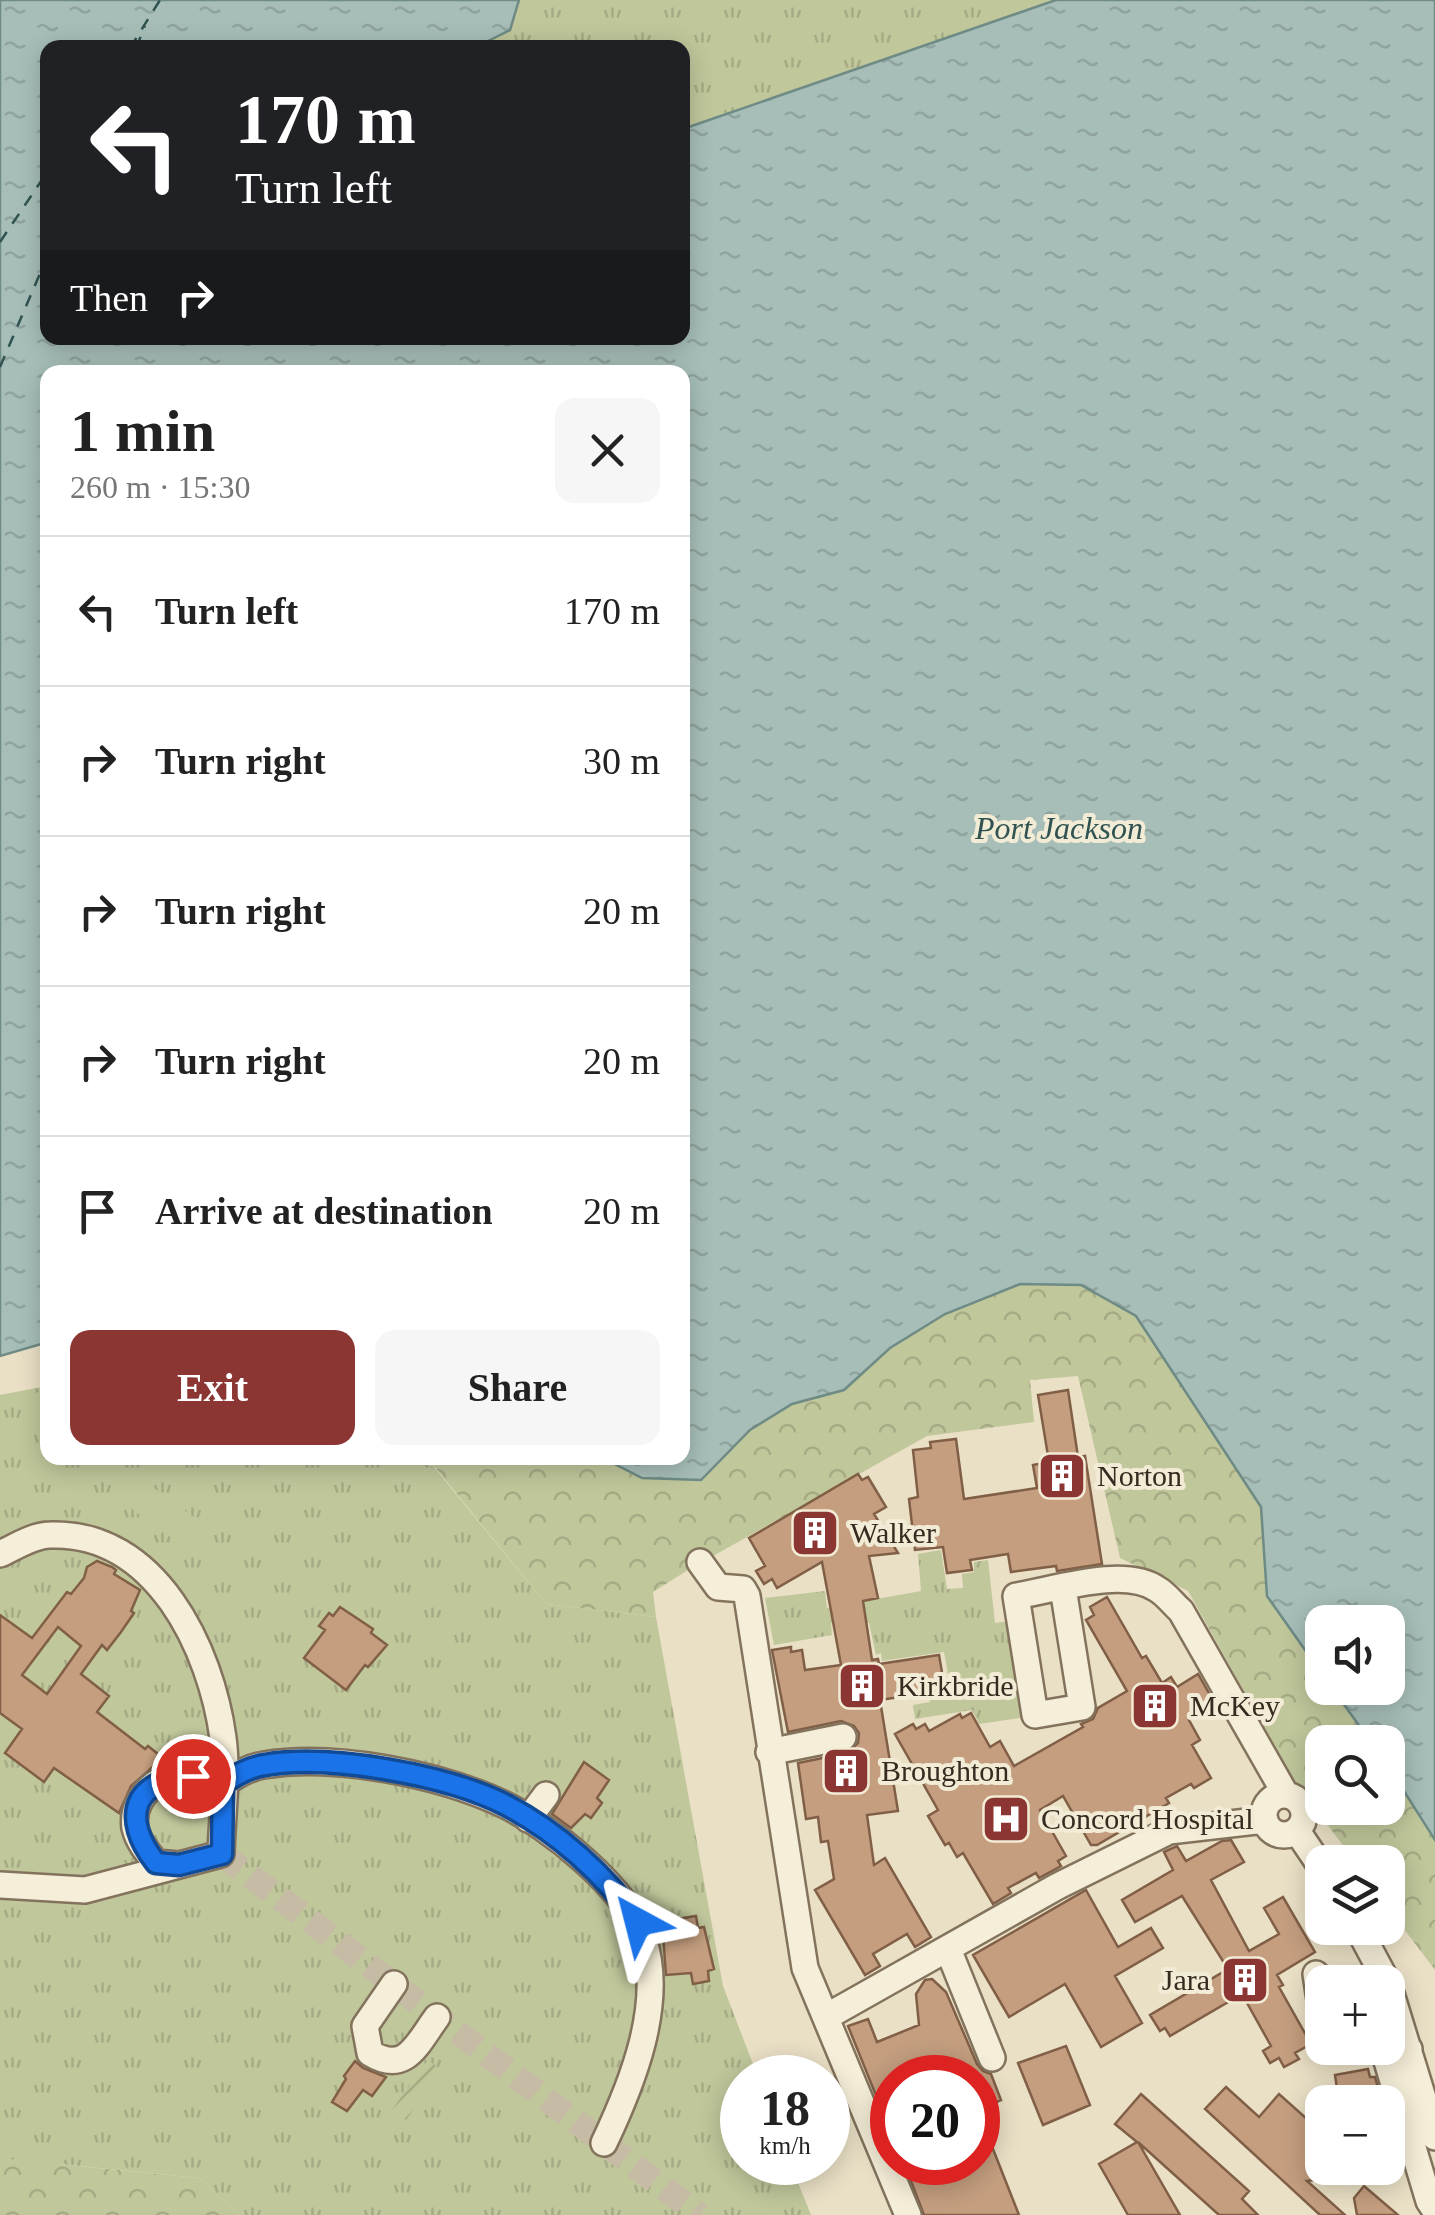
<!DOCTYPE html>
<html lang="en">
<head>
<meta charset="utf-8">
<style>
  :root { --surface:#fff; --page:#f6f6f6; --text:#222; --muted:#767676; --line:#e0e0e0; --accent:#8c3633 }
  body { margin:0; font-family:"Times New Roman",serif; background:var(--page); color:var(--text); height:100vh; display:flex; flex-direction:column; font-size:38px; white-space:nowrap }
  * { box-sizing:border-box; margin:0 }
  p { font-size:32px; color:var(--muted) }
  .icon { flex:none; width:55px; height:55px; fill:none; stroke:currentColor; stroke-width:2; stroke-linecap:round; stroke-linejoin:round }
  .map { position:relative; flex:1; overflow:hidden }
  .drawer { position:absolute; left:40px; top:365px; width:650px; height:1100px; display:flex; flex-direction:column; background:var(--surface); border-radius:20px; box-shadow:0 5px 25px #0003 }
  .drawer>* { flex:none }
  .top-card { position:absolute; left:40px; top:40px; width:650px; height:305px; border-radius:20px; box-shadow:0 5px 25px #0003; background:#202124; color:#fff; overflow:hidden }
  .fabs { position:absolute; left:1305px; top:1605px; display:grid; gap:20px }
  .fabs a { display:grid; place-items:center; width:100px; height:100px; border-radius:20px; background:var(--surface); box-shadow:0 5px 25px #0003; font-size:50px }
  .speed { position:absolute; left:720px; top:2055px; display:flex; gap:20px; font-size:50px; font-weight:700; text-align:center }
  .speed>* { display:grid; place-content:center; width:130px; height:130px; border-radius:50%; background:var(--surface); box-shadow:0 5px 25px #0003; line-height:1 }
  .speed small { font-size:25px; font-weight:400 }
  .speed .limit { border:15px solid #d22; background:#fff; color:#111 }
  .pin { position:absolute; display:grid; place-items:center; width:85px; height:85px; color:#fff; margin:-42px; border:5px solid #fff; border-radius:50%; box-shadow:0 2px 10px #0007 }
  .me { position:absolute; width:110px; margin:-55px; rotate:322deg; stroke-linejoin:round; filter:drop-shadow(0 0 8px #0008) }
  .turn { display:flex; align-items:center; gap:35px; height:210px; padding:0 30px; font-size:45px }
  .turn .icon { width:130px; height:130px; stroke-width:2.5 }
  .turn b { display:block; font-size:70px; line-height:85px }
  .then { display:flex; align-items:center; height:95px; padding:0 30px; background:#0003; gap:20px; font-size:38px }
  .round { display:grid; place-items:center; flex:none; width:105px; height:105px; border-radius:20px; background:var(--page) }
  .head { display:flex; align-items:center; justify-content:space-between; height:170px; padding:0 30px }
  h1 { font-size:60px; font-weight:700; line-height:75px }
  .action { display:flex; gap:20px; margin-top:auto; padding:20px 30px }
  .action a { flex:1; height:115px; border-radius:20px; background:var(--accent); color:#fff; font-size:40px; font-weight:700; line-height:115px; text-align:center }
  .action a+a { background:var(--page); color:var(--text) }
  ul { padding:0; list-style:none }
  li { display:flex; align-items:center; gap:30px; height:150px; padding:0 30px; border-top:2px solid var(--line) }
  li div { flex:1 }
  li b { display:block; font-size:38px }
  li em { font-style:normal }
  .map>svg:first-child { display:block }
  .forest { fill:url(#forest-crowns); fill-rule:evenodd }
  .park { fill:url(#park-tufts) }
  .garden { fill:url(#garden-furrows) }
  .pitch { fill:#c0c79b }
  .water { fill:url(#water-ripples); stroke:#6e8b85; stroke-width:2.5 }
  .lines { fill:none; stroke-linecap:round; stroke-linejoin:round }
  .ferry { stroke:#305352; stroke-width:2.5; stroke-dasharray:12 10; stroke-linecap:butt }
  .building { fill:#c49e7f; stroke:#805f46; stroke-width:2.5; fill-rule:evenodd }
  .minor-tunnel { stroke:#c6bca5; stroke-width:25; stroke-dasharray:25 12; stroke-linecap:butt }
  .minor-casing { stroke:#83735d; stroke-width:30 }
  .minor { stroke:#f5eed8; stroke-width:25 }
  .route-casing { stroke:#114b97; stroke-width:25 }
  .route { stroke:#1a73e8; stroke-width:18 }
  .labels { text-anchor:middle; stroke-width:8; stroke-linejoin:round; paint-order:stroke }
  .poi-label { font-size:30px; fill:#352b20; stroke:#f2ebd5; text-anchor:start }
  .water-label { font-size:32px; font-style:italic; fill:#305352; stroke:#f2ebd5 }
</style>
</head>
<body>
<div class="map">
<svg width="1435" height="2215" viewBox="0 0 1435 2215">
  <defs>
    <pattern id="forest-crowns" width="20" height="18" patternUnits="userSpaceOnUse" patternTransform="scale(2.5)"><rect width="20" height="18" fill="#c0c79b"/><path d="M2 6a3 3 0 1 1 6 0M12 15a3 3 0 1 1 6 0" fill="none" stroke="#a6ab85"/></pattern>
    <pattern id="park-tufts" width="24" height="20" patternUnits="userSpaceOnUse" patternTransform="scale(2.5)"><rect width="24" height="20" fill="#c0c79b"/><path d="M3 7l-1-3M5 7V3M7 7l1-3M15 17l-1-3M17 17v-4M19 17l1-3" fill="none" stroke="#a6ab85"/></pattern>
    <pattern id="garden-furrows" width="10" height="10" patternUnits="userSpaceOnUse" patternTransform="scale(2.5)"><rect width="10" height="10" fill="#c0c79b"/><path d="M-1 1l2-2M0 10L10 0M9 11l2-2" fill="none" stroke="#a6ab85"/></pattern>
    <pattern id="water-ripples" width="26" height="14" patternUnits="userSpaceOnUse" patternTransform="scale(2.5)"><rect width="26" height="14" fill="#a7beb8"/><path d="M2 4q2-2 4 0t4 0M15 11q2-2 4 0t4 0" fill="none" stroke="#90a39e"/></pattern>
  </defs>
  <rect width="100%" height="100%" fill="#eae0c6"/>
  <path class="forest" d="M1041,1257L1152,1307L1265,1447L1322,1641V1688H1357L1435,1792V1970L1388,1908V1862H1355L1291,1775L1188,1591L1120,1558L1078,1376L1030,1380L1034,1422L927,1436L688,1570L653,1592L656,1617L546,1604L435,1467L411,1458H682ZM1322,1742H1388V1808H1322Z
    M0,2066L58,2164L199,2178L239,2215H0Z"/>
  <path class="park" d="M519,0H1056L683,129L682,48H483L484,43L510,30Z
    M47,1386L48,1458H411L434,1467L546,1604L656,1617L723,1986L758,2077L742,2078V2162L790,2163L811,2215H239L199,2178L0,2158V1395Z
    M941,1550L947,1589L963,1588L962,1574L974,1572V1562L988,1560L995,1623L1009,1621L1026,1717L979,1724L972,1710L915,1719L913,1705L930,1702L929,1694L951,1691L944,1652L882,1661L881,1653L876,1655L869,1623H861L860,1617L831,1623L832,1635L774,1645L765,1598L825,1591L827,1608L921,1591L918,1554Z"/>
  <path class="garden" d="M428,2060L442,2070L406,2120L392,2110Z"/>
  <path class="pitch" d="M143,1480L195,1518L177,1542L125,1504Z"/>
  <path class="water" d="M0,0H519L510,30L484,43L483,47L48,48V338H682L683,129L1056,0H1435V1840L1388,1766V1742H1371L1332,1688H1388V1622H1322V1674L1267,1596L1261,1507L1136,1316L1081,1285L1020,1284L945,1314L890,1348L844,1390L792,1404L750,1430L701,1480L642,1478L603,1458H682V372H48V1342L0,1356Z"/>
  <g class="lines">
    <path class="ferry" d="M130,48L160,0
      M136,48L145,26
      M0,242L48,171
      M0,367L48,255"/>
  </g>
  <path class="building" d="M1068,1390L1078,1457L1085,1456L1102,1564L1057,1571L1056,1566L1011,1572L1008,1554L970,1560L972,1570L947,1573L943,1547L915,1550L909,1499L918,1497L913,1450L931,1448L930,1442L956,1439L964,1499L1037,1488L1033,1465L1049,1462L1038,1395Z
    M858,1474L862,1480L868,1477L886,1507L874,1514L898,1553L869,1556L878,1598L863,1601L872,1660L878,1659L879,1664L939,1655L945,1690L880,1700L898,1811L867,1815L874,1865L885,1858L931,1937L915,1947L907,1934L873,1954L880,1966L865,1975L815,1890L834,1879L828,1841L821,1842L818,1817L806,1819L798,1763L847,1753L858,1743L859,1733L854,1726L841,1721L788,1732L772,1650L791,1647V1652L802,1650L805,1670L841,1665L822,1562L777,1588L772,1579L764,1584L756,1571L765,1566L749,1538Z
    M97,1561L112,1567L116,1570L114,1574L140,1590L131,1611L134,1613L121,1632L107,1650L102,1645L81,1674L109,1696L97,1712L145,1749L148,1746L163,1758L131,1786L119,1813L54,1768L44,1782L5,1753L22,1729L0,1713V1615L32,1638L67,1592L71,1594L84,1578L87,1567ZM58,1627L81,1646L47,1694L22,1675Z
    M1107,1597L1142,1658L1146,1656L1162,1683L1171,1677L1177,1687L1198,1674L1214,1702L1189,1720L1200,1740L1192,1745L1211,1778L1194,1788L1191,1784L1166,1798L1169,1803L1097,1845H1091L1063,1796L1040,1810L1066,1856L1058,1861L1061,1866L1039,1878L1036,1873L1008,1888L1011,1893L993,1904L963,1853L957,1857L949,1843L945,1845L928,1816L938,1810L895,1734L913,1724L916,1729L925,1724L929,1731L960,1714L962,1718L971,1713L990,1747L1000,1741L1014,1766L1083,1727L1081,1724L1093,1719L1098,1708L1127,1691L1086,1620L1094,1615L1090,1607Z
    M340,1607L373,1629L371,1633L387,1645L368,1667L365,1665L346,1690L304,1658L325,1630L319,1626L329,1613L333,1616Z
    M584,1762L609,1780L597,1798L602,1803L591,1818L585,1814L571,1828L552,1814Z
    M1231,1840L1244,1862L1211,1880L1249,1951L1279,1934L1264,1908L1283,1897L1315,1952L1277,1975L1283,1985L1279,1987L1311,2044L1295,2053L1299,2059L1284,2067L1279,2058L1270,2063L1263,2051L1271,2046L1242,1994L1170,2036L1165,2028L1160,2031L1150,2015L1228,1969L1182,1896L1135,1922L1122,1900L1173,1870L1164,1852L1166,1851L1177,1846L1186,1861L1222,1841Z
    M1086,1890L1118,1947L1151,1928L1163,1948L1115,1976L1142,2023L1101,2047L1065,1984L1009,2017L973,1955Z
    M696,1916L698,1928L704,1927L714,1969L708,1971L709,1981L693,1984L691,1973L666,1975L663,1935H667L665,1921Z
    M932,1979L946,1992L977,2064L983,2071L991,2074L1001,2100L978,2110V2078H892V2135L848,2026L868,2019L877,2042L919,2025L916,1994L925,1980Z
    M1066,2046L1090,2105L1043,2125L1018,2063Z
    M355,2061L363,2068L386,2077L372,2096L363,2090L347,2111L332,2102L346,2079L344,2076Z
    M1368,2069L1370,2077H1375L1382,2102H1339L1335,2075Z
    M1226,2087L1259,2117L1279,2094L1308,2120L1313,2114L1322,2122V2179L1307,2181L1345,2215H1320L1205,2109Z
    M1141,2094L1249,2191L1242,2199L1258,2215H1219L1138,2142L1180,2215H1128L1099,2164L1137,2142L1115,2124Z
    M991,2144L1019,2215H924L909,2176L944,2162H978V2149Z
    M1364,2186L1398,2215H1357L1354,2198Z"/>
  <g class="lines">
    <path class="minor-tunnel" d="M221,1854L700,2215"/>
    <g class="minor-casing">
      <path id="minor" d="M0,1554C15,1547 34,1535 50,1535C156,1531 211,1649 223,1738C228,1775 222,1816 221,1854L85,1890L0,1885
        M700,1562L718,1587L743,1589L747,1596L805,1968L908,2215
        M1063,1588L1082,1707L1035,1715L1016,1596C1054,1590 1124,1566 1157,1589C1166,1594 1173,1604 1181,1611L1286,1795
        M769,1752L843,1737
        M223,1784C236,1775 249,1767 264,1765C334,1753 439,1774 503,1804C548,1825 628,1889 643,1938C665,2003 632,2084 604,2143
        M1264 1815a20 20 0 1 1 40 0a20 20 0 1 1-40 0Z
        M528,1819L546,1795
        M1297,1831L1322,1868
        M179,1865L156,1863C147,1852 138,1841 135,1828C130,1797 162,1769 192,1776C204,1779 215,1791 223,1801
        M1358,1928L1387,1982
        M948,1949L992,2058
        M1316,1974L1322,2013
        M394,1984L365,2026L370,2053C406,2075 417,2044 437,2017
        M1388,1984L1435,2137
        M826,2017L1058,1886L1169,1831L1265,1820
        M1409,2049L1386,2058L1429,2201L1435,2210"/>
    </g>
    <use href="#minor" class="minor"/>
  </g>
  <g class="lines">
    <g class="route-casing">
      <path id="route" d="M193,1776C133,1779 120,1817 156,1863L179,1865L222,1854L223,1784C236,1775 249,1767 265,1765C331,1754 447,1775 506,1805C557,1832 605,1874 638,1922"/>
    </g>
    <use href="#route" class="route"/>
  </g>
  <defs>
    <g id="building-square" transform="scale(2.5)"><rect x="-9" y="-9" width="18" height="18" rx="4" fill="#8c3633" stroke="#f2ebd5"/><path d="M-4-6H4V6H1V3H-1V6H-4ZM-2.5-4.3h1.7v1.8h-1.7ZM.8-4.3h1.7v1.8H.8ZM-2.5-1h1.7V.8h-1.7ZM.8-1h1.7V.8H.8Z" fill="#fff"/></g>
    <g id="hospital-square" transform="scale(2.5)"><rect x="-9" y="-9" width="18" height="18" rx="4" fill="#8c3633" stroke="#f2ebd5"/><path d="M-5-5h3v3.5h4V-5h3V5h-3V1.5h-4V5h-3Z" fill="#fff"/></g>
  </defs>
  <g fill-rule="evenodd">
    <use href="#building-square" x="1062" y="1476"/>
    <use href="#building-square" x="815" y="1533"/>
    <use href="#building-square" x="862" y="1686"/>
    <use href="#building-square" x="1155" y="1706"/>
    <use href="#building-square" x="846" y="1771"/>
    <use href="#hospital-square" x="1006" y="1819"/>
    <use href="#building-square" x="1245" y="1980"/>
  </g>
  <g class="labels">
    <g class="poi-label">
      <text x="1097" y="1486">Norton</text>
      <text x="850" y="1543">Walker</text>
      <text x="897" y="1696">Kirkbride</text>
      <text x="1190" y="1716">McKey</text>
      <text x="881" y="1781">Broughton</text>
      <text x="1041" y="1829">Concord Hospital</text>
      <text x="1210" y="1990" text-anchor="end">Jara</text>
    </g>
    <g class="water-label">
      <text x="1059" y="839">Port Jackson</text>
    </g>
  </g>
</svg>
<div class="fabs">
<a><svg class="icon" aria-label="sound" viewBox="0 0 24 24"><path d="M4 9h4l5-4v14l-5-4H4zM17 9q2 3 0 6"/></svg></a>
<a><svg class="icon" aria-label="search" viewBox="0 0 24 24"><circle cx="10" cy="10" r="6"/><path d="M15 15l6 6"/></svg></a>
<a><svg class="icon" aria-label="layers" viewBox="0 0 24 24"><path d="M12 4l9 5-9 5-9-5zM3 14l9 5 9-5"/></svg></a>
<a>+</a>
<a>−</a>
</div>
<div class="speed"><div>18<small>km/h</small></div><div class="limit">20</div></div>
<div class="pin" style="left:193px;top:1776px;background:#d93025"><svg class="icon" aria-label="arrive" viewBox="0 0 24 24"><path d="M6 21V4h12l-3 4 3 4H6"/></svg></div>
<svg class="me" style="left:638px;top:1922px" viewBox="-20 -20 40 40"><path d="M0-17L14 15 0 8-14 15z" fill="#1a73e8" stroke="#fff" stroke-width="4"/></svg>
<div class="top-card">
<div class="turn"><svg class="icon" aria-label="left" viewBox="0 0 24 24"><path d="M17 20v-9H6M10 6l-5 5 5 5"/></svg><div><b>170 m</b>Turn left</div></div>
<div class="then">Then<svg class="icon" aria-label="right" viewBox="0 0 24 24"><path d="M7 20v-9h11M14 6l5 5-5 5"/></svg></div>
</div>
<section class="drawer">
<div class="head"><div><h1>1 min</h1><p>260 m · 15:30</p></div><a class="round"><svg class="icon" aria-label="close" viewBox="0 0 24 24"><path d="M6 6l12 12M18 6L6 18"/></svg></a></div>
<ul>
<li><svg class="icon" aria-label="left" viewBox="0 0 24 24"><path d="M17 20v-9H6M10 6l-5 5 5 5"/></svg><div><b>Turn left</b></div><em>170 m</em></li>
<li><svg class="icon" aria-label="right" viewBox="0 0 24 24"><path d="M7 20v-9h11M14 6l5 5-5 5"/></svg><div><b>Turn right</b></div><em>30 m</em></li>
<li><svg class="icon" aria-label="right" viewBox="0 0 24 24"><path d="M7 20v-9h11M14 6l5 5-5 5"/></svg><div><b>Turn right</b></div><em>20 m</em></li>
<li><svg class="icon" aria-label="right" viewBox="0 0 24 24"><path d="M7 20v-9h11M14 6l5 5-5 5"/></svg><div><b>Turn right</b></div><em>20 m</em></li>
<li><svg class="icon" aria-label="arrive" viewBox="0 0 24 24"><path d="M6 21V4h12l-3 4 3 4H6"/></svg><div><b>Arrive at destination</b></div><em>20 m</em></li>
</ul>
<div class="action"><a>Exit</a><a>Share</a></div>
</section>
</div>
</body>
</html>
